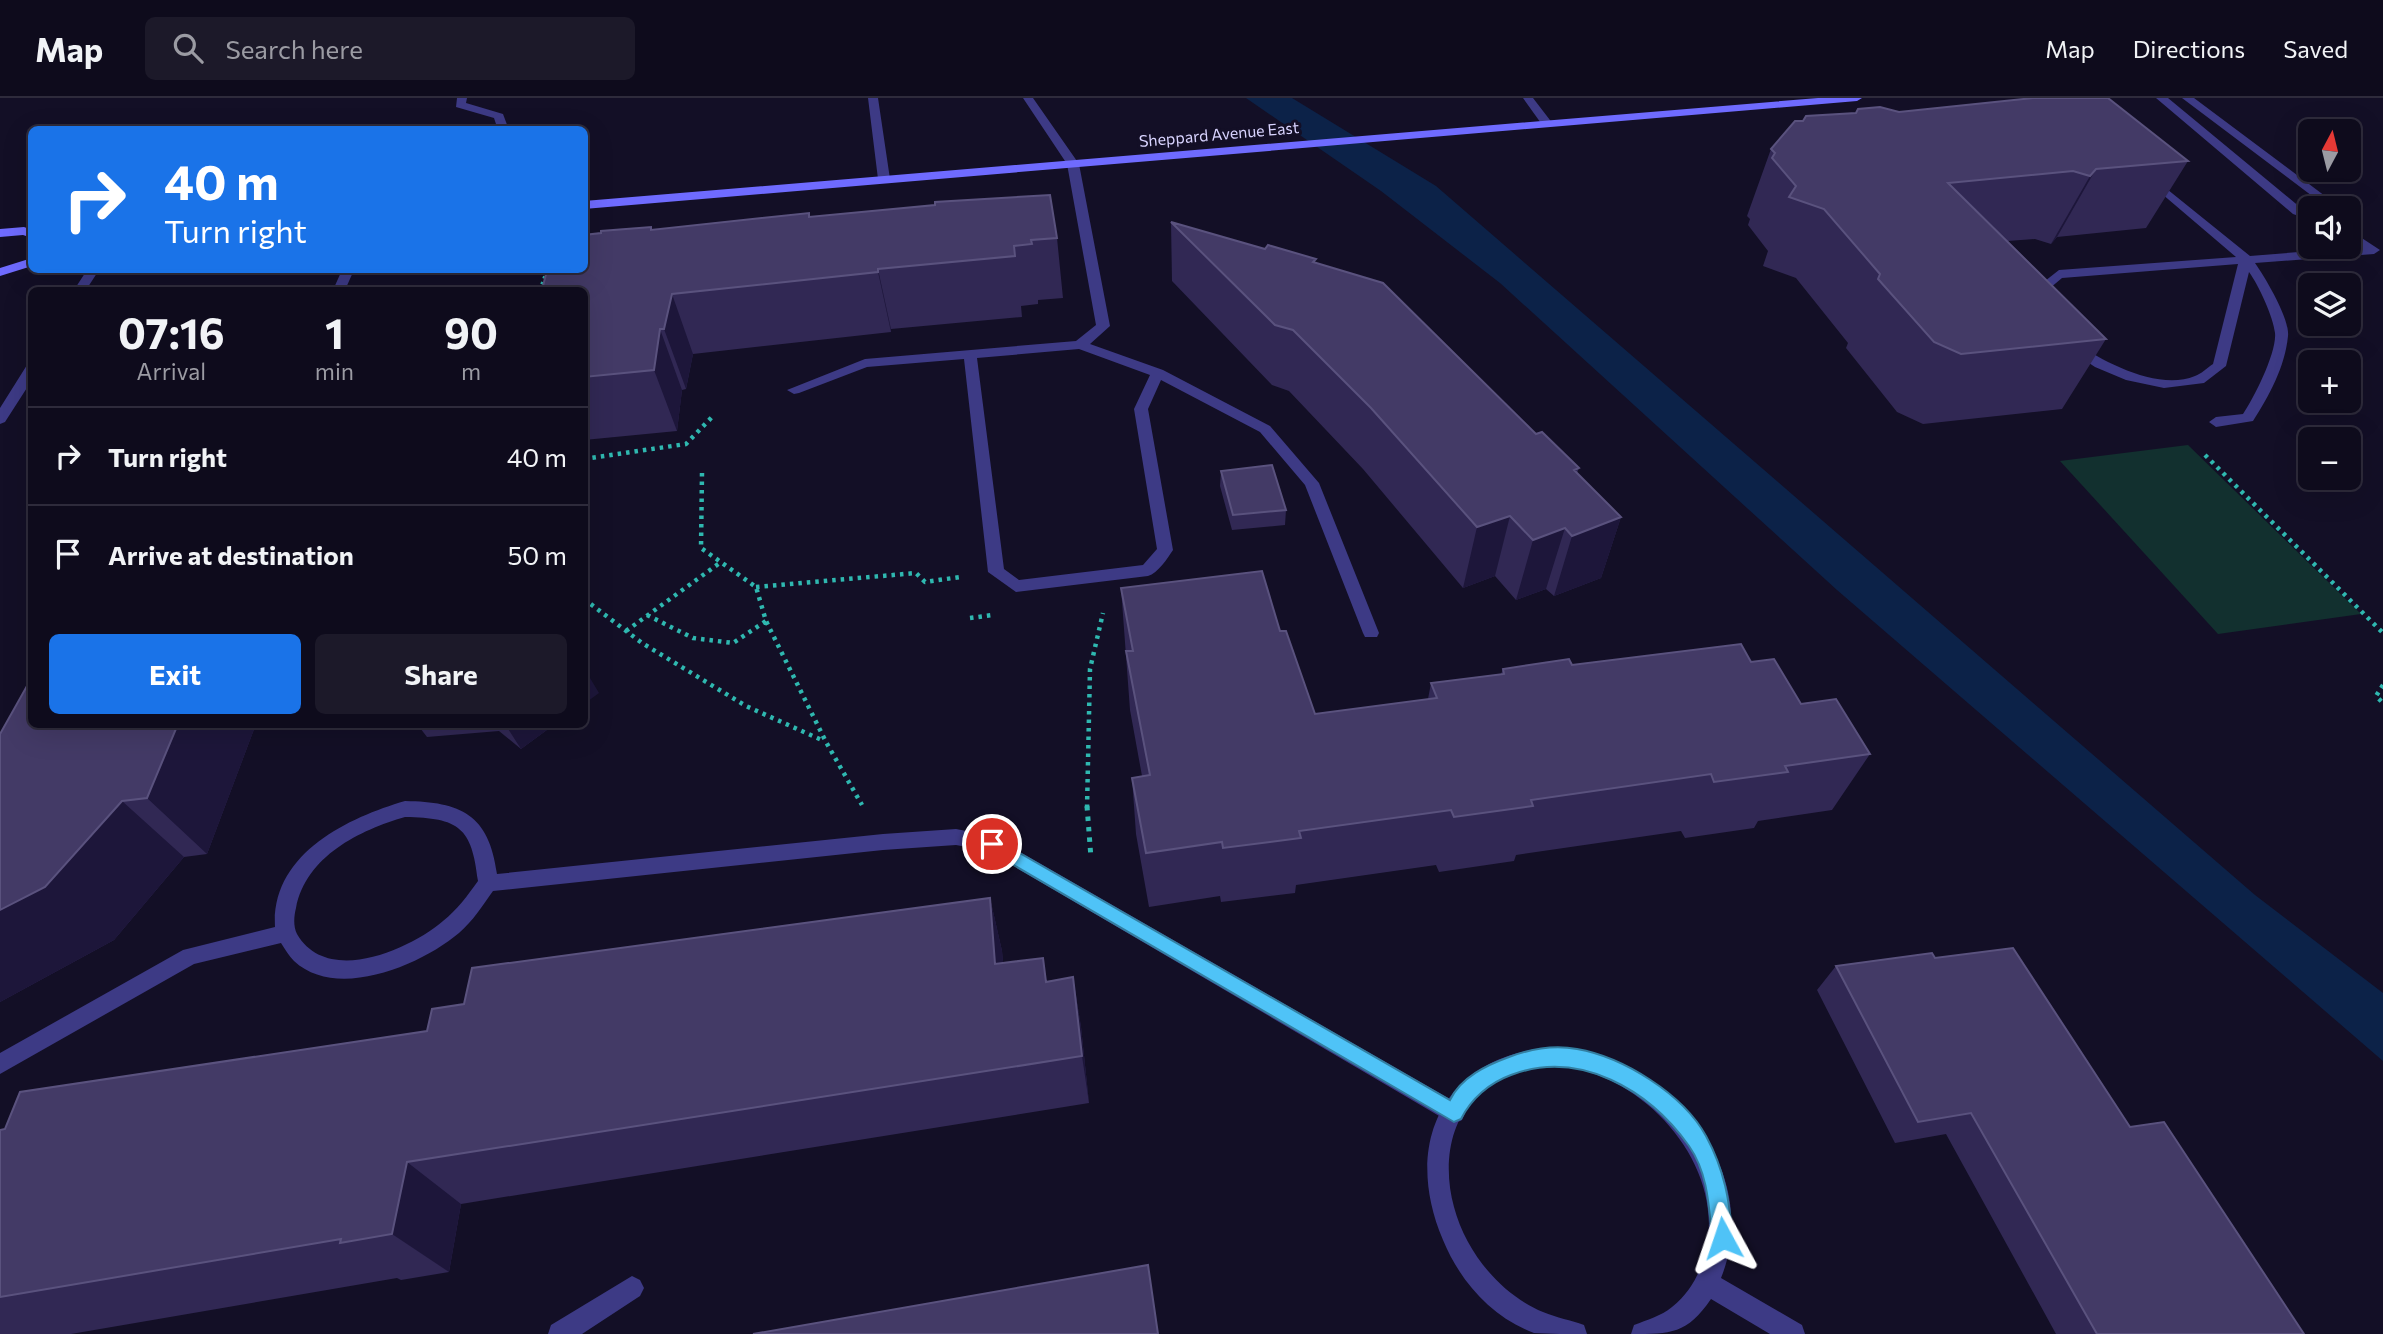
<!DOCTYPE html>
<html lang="en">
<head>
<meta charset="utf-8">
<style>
  :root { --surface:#0e0b1c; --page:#1c1929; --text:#f1f3f6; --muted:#9b9ba3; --line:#2e2b3b; --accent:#1a73e8 }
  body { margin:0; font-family:Commissioner,sans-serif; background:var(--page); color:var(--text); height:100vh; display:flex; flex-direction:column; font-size:26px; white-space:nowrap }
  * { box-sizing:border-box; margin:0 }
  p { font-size:23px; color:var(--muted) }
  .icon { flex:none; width:38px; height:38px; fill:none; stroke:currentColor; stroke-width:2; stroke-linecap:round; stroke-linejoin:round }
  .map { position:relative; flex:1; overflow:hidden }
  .details { position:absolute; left:28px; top:189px; width:560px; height:441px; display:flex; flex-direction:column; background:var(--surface); border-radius:10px; box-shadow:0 7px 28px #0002,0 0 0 2px var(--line) }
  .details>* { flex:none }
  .top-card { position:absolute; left:28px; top:28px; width:560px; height:147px; border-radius:10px; box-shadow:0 7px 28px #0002,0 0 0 2px var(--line); background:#1a73e8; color:#fff; overflow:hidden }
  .needle { width:46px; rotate:7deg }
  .controls { position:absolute; left:2298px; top:21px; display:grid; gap:14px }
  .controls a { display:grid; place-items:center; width:63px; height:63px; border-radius:10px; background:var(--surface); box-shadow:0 7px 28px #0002,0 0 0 2px var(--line); font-size:35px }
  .pin { position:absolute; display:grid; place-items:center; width:60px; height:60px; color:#fff; margin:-30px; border:4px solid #fff; border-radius:50%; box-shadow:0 2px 7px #0007 }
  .me { position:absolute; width:77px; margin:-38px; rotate:355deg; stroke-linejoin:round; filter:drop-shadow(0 0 5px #0008) }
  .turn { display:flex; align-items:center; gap:24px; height:147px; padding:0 21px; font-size:32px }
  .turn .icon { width:91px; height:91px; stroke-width:2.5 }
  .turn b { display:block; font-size:49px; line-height:60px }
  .eta { display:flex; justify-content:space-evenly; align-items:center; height:119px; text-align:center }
  .eta b { font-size:42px; font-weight:700; line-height:49px }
  .button { display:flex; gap:14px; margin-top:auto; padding:14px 21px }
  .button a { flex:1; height:80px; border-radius:10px; background:var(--accent); color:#fff; font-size:28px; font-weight:700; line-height:80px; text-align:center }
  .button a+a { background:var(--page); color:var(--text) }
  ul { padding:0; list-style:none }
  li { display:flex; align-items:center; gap:21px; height:98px; padding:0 21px; border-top:2px solid var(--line) }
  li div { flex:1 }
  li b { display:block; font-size:26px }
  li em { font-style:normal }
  header { display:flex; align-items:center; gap:42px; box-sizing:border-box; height:98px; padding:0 35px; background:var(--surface); border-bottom:2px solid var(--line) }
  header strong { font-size:33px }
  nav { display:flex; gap:38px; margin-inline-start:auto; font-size:24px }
  .search { width:490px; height:63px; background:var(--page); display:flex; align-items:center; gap:18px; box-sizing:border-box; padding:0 24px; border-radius:10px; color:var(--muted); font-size:26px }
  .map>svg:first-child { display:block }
  .green { fill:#12302f }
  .water { fill:#0c2248 }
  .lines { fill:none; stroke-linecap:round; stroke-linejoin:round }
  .path-far2 { stroke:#2fb8b0; stroke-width:3.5; stroke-dasharray:2.5 3.5; stroke-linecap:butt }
  .path-far1 { stroke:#2fb8b0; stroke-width:4.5; stroke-dasharray:3.5 5; stroke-linecap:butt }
  .path { stroke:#2fb8b0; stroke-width:5; stroke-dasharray:4.5 6; stroke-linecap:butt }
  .service { fill:#3d3a85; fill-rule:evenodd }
  .minor { fill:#3d3a85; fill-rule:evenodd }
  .secondary { fill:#6f6bff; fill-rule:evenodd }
  .wall { fill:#312854 }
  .shaded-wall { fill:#1d163a }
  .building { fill:#433a66; stroke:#5a527e; stroke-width:2 }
  .route { fill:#4fc3f7; stroke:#337fa1; stroke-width:2 }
  .labels { text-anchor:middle; stroke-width:6; stroke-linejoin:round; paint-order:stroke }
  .far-street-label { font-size:16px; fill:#d9d4ff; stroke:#130f26 }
</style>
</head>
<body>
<header>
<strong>Map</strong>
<div class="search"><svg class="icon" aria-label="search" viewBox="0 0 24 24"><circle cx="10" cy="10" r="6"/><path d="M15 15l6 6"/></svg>Search here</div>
<nav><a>Map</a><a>Directions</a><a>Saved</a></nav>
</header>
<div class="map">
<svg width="2383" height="1236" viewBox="0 0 2383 1236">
  <rect width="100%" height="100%" fill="#130f26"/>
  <path class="green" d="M2188,347L2361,516L2218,536L2060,363Z"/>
  <path class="water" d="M1246,0H1292L1436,88L2255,797L2383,895V963L1837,492L1500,185L1381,93Z"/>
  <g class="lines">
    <path class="path-far2" d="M540,192L547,172"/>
    <path class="path-far1" d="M2205,357L2383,535
      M584,361L686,346L713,318
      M702,375L701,450L756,489L766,523L826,644L862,707
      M756,489L916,475L925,484L960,479
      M584,501L642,545L746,608L824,643
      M647,517L693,540L733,545L766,523
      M970,520L993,517
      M626,533L721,464
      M2383,587L2376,598L2383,605
      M1087,710L1090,571L1103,515"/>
    <path class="path" d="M1087,708L1091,760"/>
    <path class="service" d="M457,0H467L466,5L503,16L509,32H498L494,20L456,9Z
      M868,0H878L890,81L884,84L878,81Z
      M1023,0H1033L1079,66L1110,228L1090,246L1163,272L1270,328L1319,385L1379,535L1377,539H1365L1363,535L1305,387L1260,334L1161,282L1148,311L1173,452C1167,461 1158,475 1148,478L1016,494L988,474L964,261L867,269L799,295L794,296L787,292L865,261L1076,243L1096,227L1067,66ZM1079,251L1150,277L1134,311L1157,451L1143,467L1019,482L1004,471L977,260Z
      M1523,0H1533L1553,26L1551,28H1543Z
      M2156,0H2168L2301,110L2310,114V122L2293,116Z
      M2182,0H2194L2341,110H2328Z
      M2152,79L2250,158L2361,149L2348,141V131L2380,152L2374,156L2255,165C2265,179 2290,221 2288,238C2285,269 2269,298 2253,323L2216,329L2209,324L2216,319L2243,316C2254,300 2277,254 2275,235C2273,218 2259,188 2249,174L2226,268L2204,285L2164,290L2126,282L2095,269L2065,249L2072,245L2077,246C2106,265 2159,293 2195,278C2201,276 2207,270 2213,266L2238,166L2062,180L2037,201L2032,202L2026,198L2059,172L2236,159L2148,84L2146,82Z
      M87,172H99L86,192H74Z
      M342,172H354L345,192H333Z
      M32,266V282L5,324L0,326V310L27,267Z
      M405,703C461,704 489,716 497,776L883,736L956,731L992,738L1462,1008L1465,1015L1462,1022L1454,1026L1446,1022L988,753L956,747L883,752L493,793C483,807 473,823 459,835C421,867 337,903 294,863C289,858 285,851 281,845L194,866L0,976V955L183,852L275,829C271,756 347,720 405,703ZM405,719C459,720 472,729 478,783C468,797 457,812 443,823C409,852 327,888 297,836C293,828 294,818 296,810C306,758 360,732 405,719Z
      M632,1178L640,1182L644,1190L640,1198L582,1236H548L551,1227Z"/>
    <path class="minor" d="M1556,949C1579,950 1598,957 1618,966C1700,1001 1756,1093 1721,1180L1802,1227L1805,1236H1770L1711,1201C1687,1236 1671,1236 1631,1236L1634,1227C1647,1222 1661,1218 1672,1209C1693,1192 1702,1171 1707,1146C1728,1031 1567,909 1475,1000C1447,1028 1444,1073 1454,1109C1466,1154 1500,1196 1543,1214C1557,1220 1571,1222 1584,1227L1587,1236C1571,1236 1549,1236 1534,1235C1491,1219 1460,1183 1443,1142C1401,1044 1445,955 1556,949Z"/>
    <path class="secondary" d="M1818,0H1862L1857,3L584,111V103Z
      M24,129L32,132V140L23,137L0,139V131Z
      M32,160V168L0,178V170Z"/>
  </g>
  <path class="wall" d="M1899,14L2188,63L2146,130L2057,139L2051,146L2035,141L2008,143L2106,241L2062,311L1923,326L1897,314L1846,250L1848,245L1796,180L1763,168L1768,153L1748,127L1750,121L1747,118L1771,51Z
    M810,119L1057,140L1063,200L1038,202V206L1021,208L1022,219L891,231V234L693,256L686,291L682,292L677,333L584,342V192L601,135L651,129L653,132Z
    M1171,124L1315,165L1579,370L1577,375L1621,419L1601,480L1554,498L1546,491L1516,502L1495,478L1463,490L1363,371L1289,293L1272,287L1172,183Z
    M1221,373L1286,412L1285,427L1232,432L1220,388Z
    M1121,490L1280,533L1315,616L1428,601L1431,585L1501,576L1503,571L1572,567L1751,564L1801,606L1870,656L1832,712L1758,723L1754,730L1685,740L1681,733L1516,757L1514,763L1439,774L1436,767L1296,787L1295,795L1221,804L1220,798L1149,809L1136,736L1132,680L1142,678L1130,612Z
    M32,626H256L207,756L184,759L114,842L0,904V636Z
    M417,626H555L521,651L499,633L427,639Z
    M990,800L1002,853L1003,865L1048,883L1073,879L1081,929L1089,1005L461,1106L449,1174L401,1182L397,1180L71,1236H0V1032L427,933L464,906Z
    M1935,860L2130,1029L2304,1236H2056L1946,1036L1895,1045L1817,892L1836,868Z"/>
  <path class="shaded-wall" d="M2096,71L2057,139L2051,146L2090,78Z
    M878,171L891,231V234L878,174Z
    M672,196L693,256L686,291L664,231Z
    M660,231L682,292L677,333L654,272Z
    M1510,418L1495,478L1463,490L1477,429Z
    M1621,419L1601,480L1554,498L1572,438Z
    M1565,430L1546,491L1516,502L1533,442Z
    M584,570L599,595L584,606Z
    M178,626H256L207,756L147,700Z
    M505,626H555L521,651Z
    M122,703L184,759L114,842L0,904V812Z
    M990,800L1002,853L1008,917L995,866Z
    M1073,879L1081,929L1089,1005L1082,958Z
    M407,1064L461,1106L449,1174L392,1136Z"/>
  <path class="building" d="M2033,0H2108L2188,63L2096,71L2090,78L2073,73L1948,85L2106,241L1961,256L1934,244L1878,181L1880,176L1824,111L1789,99L1796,88L1772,60L1775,55L1771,51L1795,23H1803L1806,18L1856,15L1858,11L1880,9L1899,14Z
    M1050,97L1057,140L1031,142L1032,146L1014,148L1015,158L878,171V174L672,196L664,231H660L654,272L584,279V192H542L547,172H584V137L601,135V133L651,129V132L809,115V119L935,107V104Z
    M1171,124L1265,151L1268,147L1316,161L1313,164L1383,185L1536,336L1542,334L1579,370L1574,372L1621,419L1572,438L1565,430L1533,442L1510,418L1477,429L1371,310L1293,232L1275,227Z
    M1272,367L1286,412L1233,417L1221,373Z
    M1262,473L1280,533H1286L1315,616L1437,600L1431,585L1504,576L1503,571L1569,561L1572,567L1741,546L1751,564L1774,561L1801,606L1836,601L1870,656L1785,668L1788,674L1714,684L1711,676L1531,702L1533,708L1454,719L1451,712L1299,733L1301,740L1223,750L1222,744L1146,755L1132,680L1150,677L1126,553H1133L1121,490Z
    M32,579V626H178L147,700L122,703L45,789L0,812V636Z
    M990,800L995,866L1043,860L1046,884L1073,879L1082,958L407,1064L392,1136L340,1145L341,1141L0,1199V1032L5,1031L20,994L427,933L432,911L464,906L472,870Z
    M2013,850L2130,1029L2164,1024L2304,1236H2097L1971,1015L1918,1024L1836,868L1932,855L1935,860Z
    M1148,1167L1158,1236H753Z"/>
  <path class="route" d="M992,739L1450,1002C1461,979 1487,967 1509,959C1530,951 1554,947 1577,951C1623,959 1683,996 1706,1038C1725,1073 1729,1102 1733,1140L1730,1148L1723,1151L1715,1148L1712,1140C1709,1109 1708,1075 1689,1048C1649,992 1580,951 1511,977C1489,985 1471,1001 1461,1021L1454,1024L986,751L983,746L986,741Z"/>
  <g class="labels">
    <g class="far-street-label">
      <text transform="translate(1219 36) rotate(-5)" y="6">Sheppard Avenue East</text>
    </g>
  </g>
</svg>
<div class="controls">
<a><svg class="needle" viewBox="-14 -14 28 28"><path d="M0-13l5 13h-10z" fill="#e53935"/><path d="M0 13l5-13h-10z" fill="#9b9ba3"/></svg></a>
<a><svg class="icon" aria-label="sound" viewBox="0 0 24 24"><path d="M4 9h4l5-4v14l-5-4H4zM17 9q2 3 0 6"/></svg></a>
<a><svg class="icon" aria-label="layers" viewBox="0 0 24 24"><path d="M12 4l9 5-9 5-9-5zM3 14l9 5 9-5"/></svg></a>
<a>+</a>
<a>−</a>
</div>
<div class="pin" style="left:992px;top:746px;background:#d93025"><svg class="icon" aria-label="arrive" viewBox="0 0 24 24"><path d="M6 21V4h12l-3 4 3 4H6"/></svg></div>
<svg class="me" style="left:1723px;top:1140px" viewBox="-20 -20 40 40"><path d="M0-17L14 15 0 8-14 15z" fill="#4fc3f7" stroke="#fff" stroke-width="4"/></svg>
<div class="top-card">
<div class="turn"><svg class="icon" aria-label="right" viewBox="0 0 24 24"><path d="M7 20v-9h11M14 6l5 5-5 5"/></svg><div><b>40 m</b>Turn right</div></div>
</div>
<section class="details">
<div class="eta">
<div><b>07:16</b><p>Arrival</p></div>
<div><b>1</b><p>min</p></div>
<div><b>90</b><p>m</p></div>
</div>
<ul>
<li><svg class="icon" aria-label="right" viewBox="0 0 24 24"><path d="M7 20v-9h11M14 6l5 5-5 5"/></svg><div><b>Turn right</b></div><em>40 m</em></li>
<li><svg class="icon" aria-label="arrive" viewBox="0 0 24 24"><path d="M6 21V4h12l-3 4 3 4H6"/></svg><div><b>Arrive at destination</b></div><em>50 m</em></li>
</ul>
<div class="button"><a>Exit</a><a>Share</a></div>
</section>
</div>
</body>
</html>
